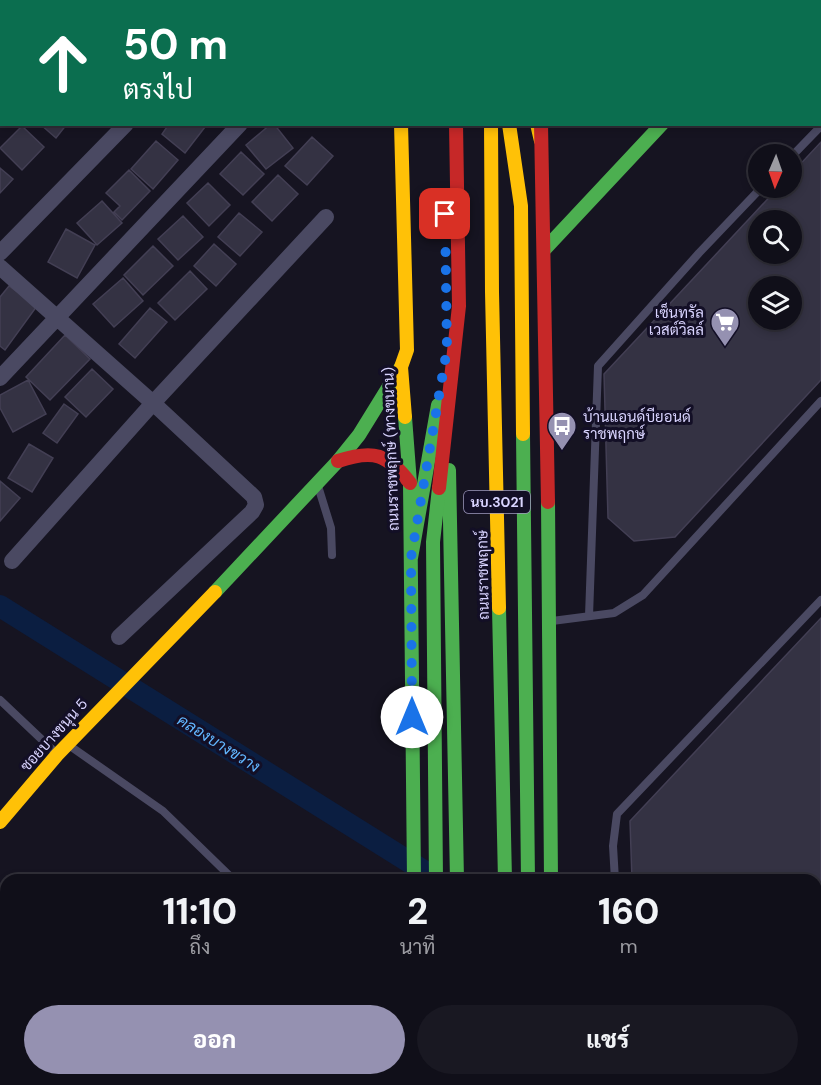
<!DOCTYPE html>
<html lang="th">
<head>
<meta charset="utf-8">
<style>
  :root { --surface:#100f19; --page:#191822; --text:#f1f3f6; --muted:#9c9ca2; --line:#302f38; --accent:#9591b1 }
  body { margin:0; font-family:"DM Sans",Sarabun,sans-serif; background:var(--page); color:var(--text); height:100vh; display:flex; flex-direction:column; font-size:22px; white-space:nowrap }
  * { box-sizing:border-box; margin:0 }
  p { font-size:20px; color:var(--muted) }
  .icon { flex:none; width:33px; height:33px; fill:none; stroke:currentColor; stroke-width:2; stroke-linecap:round; stroke-linejoin:round }
  .map { position:relative; flex:1; overflow:hidden }
  .drawer { position:absolute; left:0px; top:874px; width:822px; height:212px; display:flex; flex-direction:column; background:var(--surface); border-radius:18px 18px 0 0; box-shadow:0 3px 9px #0003,0 0 0 2px var(--line) }
  .drawer>* { flex:none }
  .banner { position:absolute; left:0px; top:0px; width:822px; height:126px; box-shadow:0 3px 9px #0003,0 0 0 2px var(--line); background:#0b6e4f; color:#fff; overflow:hidden }
  .needle { width:39px; rotate:182deg }
  .fabs { position:absolute; left:748px; top:144px; display:grid; gap:12px }
  .fabs a { display:grid; place-items:center; width:54px; height:54px; border-radius:50%; background:var(--surface); box-shadow:0 3px 9px #0003,0 0 0 2px var(--line); font-size:30px }
  .pin { position:absolute; display:grid; place-items:center; width:51px; height:51px; color:#fff; margin:-26px; border-radius:12px; box-shadow:0 3px 9px #0006 }
  .me { position:absolute; width:66px; margin:-33px; rotate:0deg; stroke-linejoin:round; filter:drop-shadow(0 0 4px #0008) }
  .turn { display:flex; align-items:center; gap:21px; height:126px; padding:0 24px; font-size:27px }
  .turn .icon { width:78px; height:78px; stroke-width:2.5 }
  .turn b { display:block; font-size:42px; line-height:51px }
  .eta { display:flex; justify-content:space-evenly; align-items:center; height:102px; text-align:center }
  .eta b { font-size:36px; font-weight:800; line-height:42px }
  .cta { display:flex; gap:12px; margin-top:auto; padding:12px 24px }
  .cta a { flex:1; height:69px; border-radius:36px; background:var(--accent); color:#fff; font-size:24px; font-weight:800; line-height:69px; text-align:center }
  .cta a+a { background:var(--page); color:var(--text) }
  .map>svg:first-child { display:block }
  .lines { fill:none; stroke-linecap:round; stroke-linejoin:round }
  .canal { stroke:#0b1e41; stroke-width:22 }
  .building { fill:#343243; stroke:#433f54; stroke-width:1.5; fill-rule:evenodd }
  .lane { stroke:#4a4962; stroke-width:8 }
  .street { stroke:#4a4962; stroke-width:16 }
  .fast { stroke:#4caf50; stroke-width:14 }
  .slow { stroke:#ffc107; stroke-width:14 }
  .jam { stroke:#c62828; stroke-width:14 }
  .fast-bridge { stroke:#4caf50; stroke-width:14 }
  .jam-bridge { stroke:#c62828; stroke-width:14 }
  .route { stroke:#1a73e8; stroke-width:10; stroke-dasharray:0 18 }
  .labels { text-anchor:middle; stroke-width:6; stroke-linejoin:round; paint-order:stroke }
  .shield { fill:#130f26; stroke:#9e99be; stroke-width:1.5 }
  .shield-label { font-size:14px; font-weight:bold; fill:#d9d4ff }
  .poi-label { font-size:15px; fill:#d9d4ff; stroke:#130f26; text-anchor:end }
  .street-label { font-size:15px; fill:#d9d4ff; stroke:#130f26 }
  .water-label { font-size:16px; font-style:italic; fill:#62b6ff; stroke:#130f26 }
</style>
</head>
<body>
<div class="map">
<svg width="821" height="1085" viewBox="0 0 821 1085">
  <rect width="100%" height="100%" fill="#161421"/>
  <g class="lines">
    <path class="canal" d="M0,606L427,873
      M751,1080L758,1085"/>
  </g>
  <path class="building" d="M40,124H67L56,138Z
    M169,124H202L205,127L185,153L162,134Z
    M271,124H274L293,148L266,169L246,145Z
    M22,126L44,147L22,170L0,148Z
    M312,137L333,156L307,185L285,166Z
    M156,141L178,160L153,189L131,169Z
    M821,142V380L675,537L634,541L608,518L604,374L778,188H792V173ZM759,220H792V254H759ZM759,286H792V320H759Z
    M241,152L264,174L243,195L220,174Z
    M0,168L13,179L0,193Z
    M129,170L150,191L122,220L114,212L120,206L106,193Z
    M278,175L298,194L272,221L252,202Z
    M208,183L230,205L209,226L187,203Z
    M102,201L122,223L97,245L77,223Z
    M239,213L262,232L240,256L218,237Z
    M183,216L203,237L178,260L158,239Z
    M66,229L95,245L77,278L48,262Z
    M214,244L236,264L216,286L194,266Z
    M153,246L173,266L143,295L124,275Z
    M190,271L207,289L175,320L158,303Z
    M123,278L143,301L114,327L93,304Z
    M9,286L37,306L5,350L0,346V297Z
    M150,308L167,322L135,358L119,344Z
    M65,335L90,359L50,400L26,377Z
    M92,369L113,389L86,417L65,397Z
    M28,380L46,414L13,432L0,408V395Z
    M64,404L78,414L57,443L43,433Z
    M29,444L53,458L32,492L8,478Z
    M0,481L20,498L0,521Z
    M821,618V1026L816,1022V880H632L630,821Z"/>
  <g class="lines">
    <path class="lane" d="M792,156L821,126
      M318,486L331,528L332,555
      M589,616L598,366L699,253L761,188
      M552,621L614,613L643,595L821,401
      M0,700L56,753
      M70,746L163,811L234,880
      M615,880L613,846L617,814L821,600
      M0,905L6,909
      M3,1020L6,1016
      M85,1085L90,1080"/>
    <path class="street" d="M38,2L39,0
      M246,2L248,0
      M0,39L2,37
      M0,253L126,124
      M0,267L153,403L254,497L256,505L252,512L119,637
      M0,378L240,124
      M12,561L153,403L326,217
      M816,1054L821,1047
      M788,1085L793,1080"/>
    <path class="fast" d="M503,0V2
      M539,0V2
      M544,250L662,124
      M405,417L410,483L414,880
      M523,434L528,880
      M449,470L457,880
      M548,502L551,880
      M411,558L438,405
      M215,592L338,461L359,435L401,367
      M499,608L505,880
      M437,1080V1085"/>
    <path class="slow" d="M442,0V2
      M401,124L407,350L401,367L405,417
      M491,124L492,292L499,608
      M509,124L521,206L523,434
      M537,124L541,141
      M0,822L57,755L215,592
      M413,1080V1085
      M457,1080V1085"/>
    <path class="jam" d="M398,0V2
      M776,2L777,0
      M541,124L548,502
      M338,461C374,449 387,454 410,483
      M509,1080V1085
      M529,1080V1085
      M550,1080V1085"/>
    <path class="fast-bridge" d="M436,880L433,542L439,488"/>
    <path class="jam-bridge" d="M439,488L459,306L456,124"/>
  </g>
  <g class="lines">
    <path class="route" d="M412,717L411,558L447,349L445,214"/>
  </g>
  <defs>
    <g id="supermarket-pin" transform="scale(1.5)"><path d="M0 17L-7.5 6A9.5 9.5 0 1 1 7.5 6Z" fill="#9591b1" stroke="#130f26"/><path d="M-6-5.5h2.5l.6 2H6L4.5 2H-2.5L-4.4-4H-6ZM-1.5 3.2a1.3 1.3 0 1 0 .1 0ZM3 3.2a1.3 1.3 0 1 0 .1 0Z" fill="#fff"/></g>
    <g id="bus-pin" transform="scale(1.5)"><path d="M0 17L-7.5 6A9.5 9.5 0 1 1 7.5 6Z" fill="#9591b1" stroke="#130f26"/><path d="M-5-6H5V4H4V6H2V4H-2V6H-4V4H-5ZM-3.5-4V0h7V-4ZM-3.5 1.2v1.5H-2V1.2ZM2 1.2v1.5H3.5V1.2Z" fill="#fff"/></g>
  </defs>
  <g fill-rule="evenodd">
    <use href="#supermarket-pin" x="725" y="322"/>
    <use href="#bus-pin" x="562" y="426"/>
  </g>
  <g class="labels">
    <rect class="shield" x="464" y="491" width="66" height="22" rx="4.5"/>
    <g class="shield-label">
      <text x="497" y="507">นบ.3021</text>
    </g>
    <g class="poi-label">
      <text x="704" y="318">เซ็นทรัล<tspan x="704" dy="17">เวสต์วิลล์</tspan></text>
      <text x="583" y="422" text-anchor="start">บ้านแอนด์บียอนด์<tspan x="583" dy="17">ราชพฤกษ์</tspan></text>
    </g>
    <g class="street-label">
      <text transform="translate(391 449) rotate(-92)" y="5">ถนนราชพฤกษ์ (ทางขนาน)</text>
      <text transform="translate(483 575) rotate(-91)" y="5">ถนนราชพฤกษ์</text>
      <text transform="translate(54 735) rotate(-48)" y="5">ซอยบางขนุน 5</text>
    </g>
    <g class="water-label">
      <text transform="translate(219 743) rotate(32)" y="6">คลองบางขวาง</text>
    </g>
  </g>
</svg>
<div class="fabs">
<a><svg class="needle" viewBox="-14 -14 28 28"><path d="M0-13l5 13h-10z" fill="#e53935"/><path d="M0 13l5-13h-10z" fill="#9c9ca2"/></svg></a>
<a><svg class="icon" aria-label="search" viewBox="0 0 24 24"><circle cx="10" cy="10" r="6"/><path d="M15 15l6 6"/></svg></a>
<a><svg class="icon" aria-label="layers" viewBox="0 0 24 24"><path d="M12 4l9 5-9 5-9-5zM3 14l9 5 9-5"/></svg></a>
</div>
<div class="pin" style="left:445px;top:214px;background:#d93025"><svg class="icon" aria-label="arrive" viewBox="0 0 24 24"><path d="M6 21V4h12l-3 4 3 4H6"/></svg></div>
<svg class="me" style="left:412px;top:717px" viewBox="-20 -20 40 40"><circle r="19" fill="#fff"/><path d="M0-13L10 11 0 6-10 11z" fill="#1a73e8"/></svg>
<div class="banner">
<div class="turn"><svg class="icon" aria-label="ahead" viewBox="0 0 24 24"><path d="M12 20V5M6 11l6-6 6 6"/></svg><div><b>50 m</b>ตรงไป</div></div>
</div>
<section class="drawer">
<div class="eta">
<div><b>11:10</b><p>ถึง</p></div>
<div><b>2</b><p>นาที</p></div>
<div><b>160</b><p>m</p></div>
</div>
<div class="cta"><a>ออก</a><a>แชร์</a></div>
</section>
</div>
</body>
</html>
